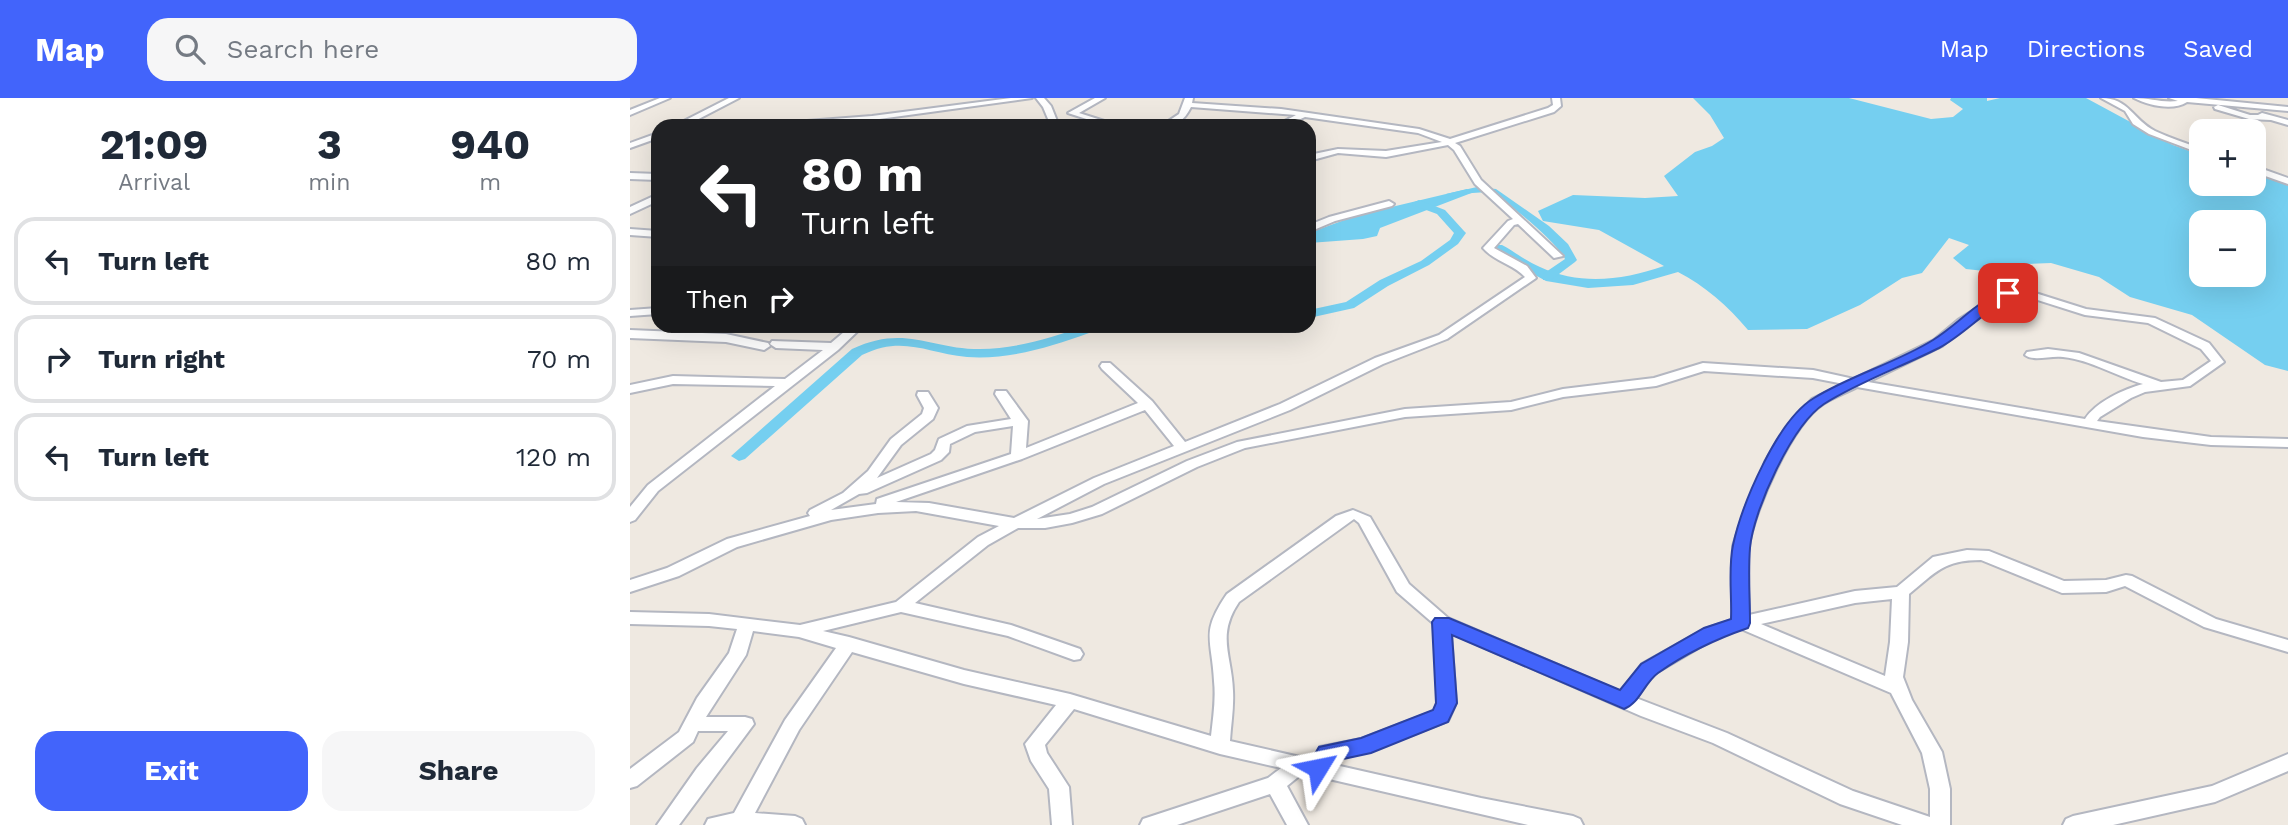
<!DOCTYPE html>
<html lang="en">
<head>
<meta charset="utf-8">
<style>
  :root { --surface:#fff; --page:#f6f6f7; --text:#1f2937; --muted:#747a83; --line:#e0e1e3; --accent:#4264fb }
  body { margin:0; font-family:"Work Sans",sans-serif; background:var(--page); color:var(--text); height:100vh; display:flex; flex-direction:column; font-size:26px; white-space:nowrap }
  * { box-sizing:border-box; margin:0 }
  p { font-size:23px; color:var(--muted) }
  .icon { flex:none; width:38px; height:38px; fill:none; stroke:currentColor; stroke-width:2; stroke-linecap:round; stroke-linejoin:round }
  .map { position:relative; flex:1; overflow:hidden }
  .panel { display:flex; flex-direction:column; background:var(--surface); width:630px }
  .panel>* { flex:none }
  .guide { position:absolute; left:21px; top:21px; width:665px; height:214px; border-radius:21px; box-shadow:0 7px 28px #0002; background:#202124; color:#fff; overflow:hidden }
  .controls { position:absolute; left:1559px; top:21px; display:grid; gap:14px }
  .controls a { display:grid; place-items:center; width:77px; height:77px; border-radius:14px; background:var(--surface); box-shadow:0 7px 28px #0002; font-size:35px }
  .pin { position:absolute; display:grid; place-items:center; width:60px; height:60px; color:#fff; margin:-30px; border-radius:14px; box-shadow:0 4px 10px #0006 }
  .me { position:absolute; width:77px; margin:-38px; rotate:55deg; stroke-linejoin:round; filter:drop-shadow(0 0 5px #0008) }
  .turn { display:flex; align-items:center; gap:24px; height:147px; padding:0 35px; font-size:32px }
  .turn .icon { width:91px; height:91px; stroke-width:2.5 }
  .turn b { display:block; font-size:49px; line-height:60px }
  .then { display:flex; align-items:center; height:66px; padding:0 35px; background:#0003; gap:14px; font-size:26px }
  .eta { display:flex; justify-content:space-evenly; align-items:center; height:119px; text-align:center }
  .eta b { font-size:42px; font-weight:700; line-height:49px }
  .button { display:flex; gap:14px; margin-top:auto; padding:14px 35px }
  .button a { flex:1; height:80px; border-radius:21px; background:var(--accent); color:#fff; font-size:28px; font-weight:700; line-height:80px; text-align:center }
  .button a+a { background:var(--page); color:var(--text) }
  ul { padding:0; list-style:none }
  li { display:flex; align-items:center; gap:21px; height:88px; margin:0 14px 10px; padding:0 21px; border:4px solid var(--line); border-radius:21px }
  li div { flex:1 }
  li b { display:block; font-size:26px }
  li em { font-style:normal }
  header { display:flex; align-items:center; gap:42px; box-sizing:border-box; height:98px; padding:0 35px; background:var(--accent); color:#fff }
  header strong { font-size:33px }
  nav { display:flex; gap:38px; margin-inline-start:auto; font-size:24px }
  .search { width:490px; height:63px; background:var(--page); display:flex; align-items:center; gap:18px; box-sizing:border-box; padding:0 24px; border-radius:21px; color:var(--muted); font-size:26px }
  main { display:flex; flex:1; min-height:0 }
  .map>svg:first-child { display:block }
  .water { fill:#75cff0; fill-rule:evenodd }
  .lines { fill:none; stroke-linecap:round; stroke-linejoin:round }
  .river { fill:#75cff0; fill-rule:evenodd }
  .minor-casing { stroke:#b4b7c1; stroke-width:4 }
  .minor { fill:#fff; fill-rule:evenodd }
  .route { fill:#4264fb; stroke:#2b41a3; stroke-width:2 }
</style>
</head>
<body>
<header>
<strong>Map</strong>
<div class="search"><svg class="icon" aria-label="search" viewBox="0 0 24 24"><circle cx="10" cy="10" r="6"/><path d="M15 15l6 6"/></svg>Search here</div>
<nav><a>Map</a><a>Directions</a><a>Saved</a></nav>
</header>
<main>
<section class="panel">
<div class="eta">
<div><b>21:09</b><p>Arrival</p></div>
<div><b>3</b><p>min</p></div>
<div><b>940</b><p>m</p></div>
</div>
<ul>
<li><svg class="icon" aria-label="left" viewBox="0 0 24 24"><path d="M17 20v-9H6M10 6l-5 5 5 5"/></svg><div><b>Turn left</b></div><em>80 m</em></li>
<li><svg class="icon" aria-label="right" viewBox="0 0 24 24"><path d="M7 20v-9h11M14 6l5 5-5 5"/></svg><div><b>Turn right</b></div><em>70 m</em></li>
<li><svg class="icon" aria-label="left" viewBox="0 0 24 24"><path d="M17 20v-9H6M10 6l-5 5 5 5"/></svg><div><b>Turn left</b></div><em>120 m</em></li>
</ul>
<div class="button"><a>Exit</a><a>Share</a></div>
</section>
<div class="map">
<svg width="1658" height="727" viewBox="0 0 1658 727">
  <rect width="100%" height="100%" fill="#efe9e1"/>
  <path class="water" d="M1063,0H1219L1301,21L1323,19L1333,11L1320,2L1321,0H1357V3L1370,0H1456L1543,47L1571,57L1572,86H1624V74L1658,86V273L1635,267L1562,217L1500,199L1469,179L1421,165L1395,166L1373,175L1336,171L1323,160L1339,147L1319,140L1292,175L1272,180L1230,207L1177,231L1118,232C1098,208 1075,188 1048,174L1003,187L958,190L916,183L861,153L865,147H872C885,154 896,163 910,169C951,188 993,182 1034,168L969,132L913,123L908,113L943,97L1015,100L1048,98L1034,78L1065,54L1082,48L1094,40L1080,17ZM1572,124H1624V177H1572Z
    M837,91L844,94L750,130L747,138L733,141L679,145V135L728,117Z"/>
  <g class="lines">
    <path class="river" d="M847,89L866,91L919,128L938,146L947,162L945,164L921,182H913V176L935,161C926,143 878,103 860,96C849,92 832,97 821,99L816,96Z
      M789,102L815,112L834,133L836,135L828,146L799,167L758,188L724,210L679,220V212L716,204L750,182L791,163L820,142L824,135L807,116L780,106Z
      M457,228H478C473,233 466,233 459,235C420,249 379,262 337,259C296,255 273,237 232,257L115,361L109,363L101,358L222,251C275,226 299,251 350,251C388,251 421,239 457,228Z"/>
    <g class="minor-casing">
      <path id="minor" d="M30,0H40L0,17V12Z
        M99,0H109L59,26H104L108,28H44Z
        M381,0H402L242,22L169,28H134L138,26L242,18Z
        M406,0H414L421,8L429,28H421L413,9Z
        M465,0H475L449,15L490,28H478L438,15Z
        M555,0H563L562,5L651,11L789,31L820,41L918,10L923,7L922,0H930L931,8L924,14L825,45L830,48L851,82L933,158L924,160L888,126L884,127L864,150L897,168L906,180L817,241L753,266L660,312L474,386L407,421L440,416L462,409L557,363L607,344L775,311L881,304L933,291L1024,280L1073,265L1183,272L1224,281L1304,242L1328,222L1371,195L1396,192L1456,211L1525,220L1579,245L1594,264L1560,288L1515,294L1501,300L1470,319L1467,323L1581,339L1658,341V349L1581,347L1513,339L1227,289C1216,295 1204,299 1193,306C1162,326 1125,411 1119,447C1115,469 1119,495 1119,517L1225,493L1267,489L1303,459L1337,452L1359,453L1434,483L1476,482L1496,477L1502,478L1586,521L1658,542V554L1574,529L1495,488L1476,494L1432,495L1351,462C1314,462 1306,474 1279,496L1278,544L1273,579L1282,602L1312,654L1320,691V727H1272L1210,706L1083,645L1011,618L821,535L826,605L818,623L740,653L703,662L701,666L851,700L943,718L950,721L953,727H898L673,675L657,688L678,727H657L640,696L547,727H510L513,721L638,680L651,670L590,656L444,611L415,647L417,655L439,689L442,727H422L419,691L401,663L395,646L426,607L334,586L222,554L169,632L125,715L165,718L172,721L175,727H75L78,721L104,715L155,622L206,550L169,539L123,533L116,557L76,619H115L122,621L124,626L49,727H27L67,670L98,633H68L63,644L7,688L0,690V671L49,634L67,600L99,555L107,531L79,528L0,526V514L79,516L170,527L266,504L348,439L369,428L286,413L248,415L201,422L107,449L49,478L0,494V482L37,470L97,441L180,418L178,415L180,412L213,395L238,373L261,341L292,316L294,310L287,297L288,294H298L308,310L303,321L271,347L247,380L301,356L305,352L309,341L337,328L381,321L365,296L366,293H376L398,323L396,350L508,305L472,271L470,268L472,265H480L522,303L555,344L650,306L745,260L809,237L895,179C883,166 865,164 853,150L878,123L883,121L845,86L824,52L818,47L756,59L708,55L679,63V57L708,51L756,53L812,44L788,35L675,19L655,28H645L666,17L561,9C554,23 546,28 531,28L549,16ZM1395,198L1455,217L1518,225L1571,251L1581,263L1553,282L1531,284L1449,255L1418,251L1397,254L1395,257C1404,264 1421,257 1433,259C1461,262 1486,278 1513,286C1494,291 1466,304 1455,321L1238,284L1312,248L1336,226L1374,201ZM1074,273L1183,280L1214,286L1182,301L1156,329L1135,364L1133,374L1116,408L1103,448V522L1075,531L1012,566L991,594L818,520L779,486L740,419L723,412L706,418L597,496C570,535 582,541 584,583C586,602 583,620 581,638L440,596L334,572L219,539L193,533L271,514L378,538L444,562L450,561L453,556L450,551L381,527L285,505L358,447L388,430H415L442,425L472,416L567,369L615,350L775,319L881,312L933,299L1026,288ZM515,312L544,348L464,380L384,420L299,405L266,404L392,361ZM383,328L381,356L247,401L246,406L201,412L229,396L237,395L311,362L319,354L320,346L345,334ZM724,421L729,425L767,494L804,526L808,605L804,613L731,641L690,649L683,662L600,643C601,626 604,610 603,593C602,557 586,538 609,504ZM1262,501L1260,544L1255,578L1131,526L1225,505ZM1111,531L1261,595L1292,655L1300,691V719L1223,693L1097,635L1006,600L1024,576L1087,539Z
        M1471,0C1499,0 1503,22 1525,33C1540,40 1556,45 1572,51V56L1519,36L1503,26L1495,13Z
        M1504,0C1520,0 1532,5 1548,3L1539,0H1566L1658,9V13L1557,4C1543,13 1520,8 1504,0Z
        M1588,7L1620,17H1628L1632,15L1658,22V27L1641,22L1619,21L1585,11L1584,9Z
        M28,35V40L0,50V45Z
        M1624,68L1658,80V86L1624,74Z
        M0,75L28,76V82L0,81Z
        M28,96V103L0,116V109Z
        M759,103L764,106L762,108L705,123L679,134V127L699,119Z
        M0,131L28,133V139L0,137Z
        M28,210V216L0,218V212Z
        M221,228H233L208,252L28,393L5,422L0,424V409L18,387L145,288L43,286L0,295V287L43,278L155,281L193,252L146,250L140,246L142,243L201,245Z
        M0,232L96,236L138,245L140,248L134,252L96,244L0,240Z
        M1658,656V673L1585,704L1483,727H1433L1436,721L1443,718L1582,688Z"/>
    </g>
    <use href="#minor" class="minor"/>
  </g>
  <path class="route" d="M1378,192L1384,195L1383,198C1355,212 1335,236 1309,250C1271,269 1229,284 1194,306C1162,327 1123,413 1120,450C1118,475 1120,500 1120,525L1118,530C1086,541 1055,556 1028,575C1014,585 1010,605 994,611L822,537L827,605L818,624L741,655L704,663L696,677L688,679L680,677L677,670L689,649L731,640L803,612L806,605L802,524L805,520H819L990,592L1011,566L1074,530L1101,521C1102,497 1098,470 1103,447C1112,406 1147,322 1184,300C1221,277 1266,265 1303,242C1329,226 1349,200 1378,192Z"/>
</svg>
<div class="controls">
<a>+</a>
<a>−</a>
</div>
<div class="pin" style="left:1378px;top:195px;background:#d93025"><svg class="icon" aria-label="arrive" viewBox="0 0 24 24"><path d="M6 21V4h12l-3 4 3 4H6"/></svg></div>
<svg class="me" style="left:688px;top:670px" viewBox="-20 -20 40 40"><path d="M0-17L14 15 0 8-14 15z" fill="#4264fb" stroke="#fff" stroke-width="4"/></svg>
<div class="guide">
<div class="turn"><svg class="icon" aria-label="left" viewBox="0 0 24 24"><path d="M17 20v-9H6M10 6l-5 5 5 5"/></svg><div><b>80 m</b>Turn left</div></div>
<div class="then">Then<svg class="icon" aria-label="right" viewBox="0 0 24 24"><path d="M7 20v-9h11M14 6l5 5-5 5"/></svg></div>
</div>
</div>
</main>
</body>
</html>
